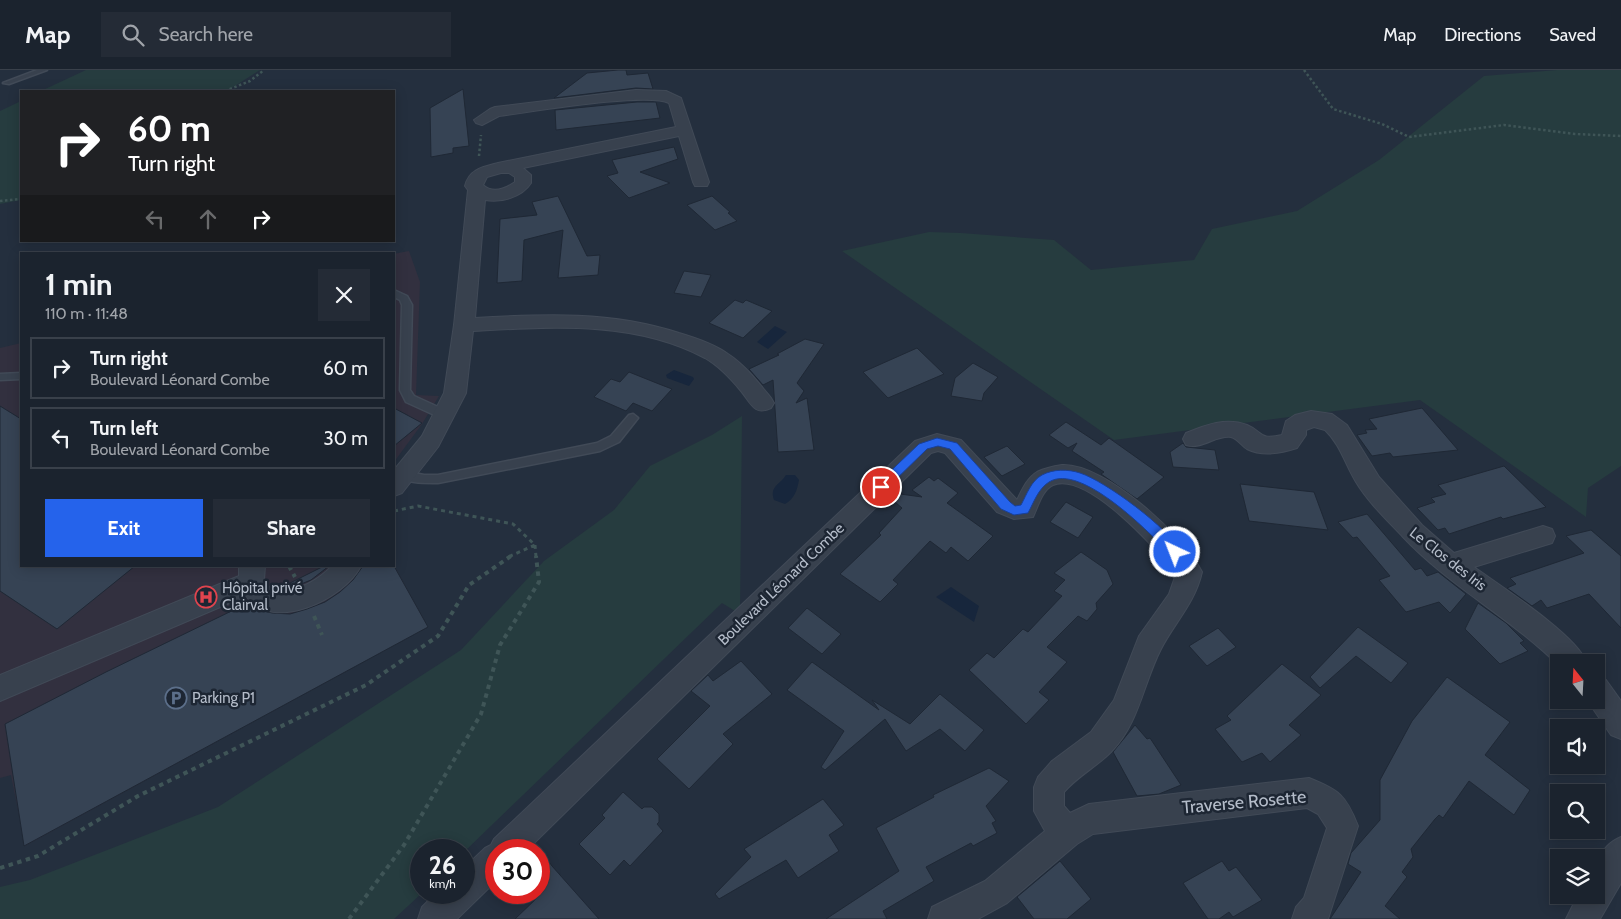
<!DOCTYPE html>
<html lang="en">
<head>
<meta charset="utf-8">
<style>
  :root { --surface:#1b232e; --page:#242b36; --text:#f1f3f6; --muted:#a0a4aa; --line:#39404a; --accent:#2563eb }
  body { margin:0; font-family:Cabin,sans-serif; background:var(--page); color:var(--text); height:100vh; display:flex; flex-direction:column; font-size:19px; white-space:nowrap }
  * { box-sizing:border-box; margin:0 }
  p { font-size:16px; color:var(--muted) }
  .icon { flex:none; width:28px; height:28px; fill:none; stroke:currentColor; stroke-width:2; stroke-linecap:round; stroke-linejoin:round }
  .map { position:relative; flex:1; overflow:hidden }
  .panel { position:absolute; left:20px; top:182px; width:375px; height:315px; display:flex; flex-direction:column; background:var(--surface); border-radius:0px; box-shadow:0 2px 12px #0003,0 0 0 1px var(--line) }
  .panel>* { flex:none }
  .top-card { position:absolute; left:20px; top:20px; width:375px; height:152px; border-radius:0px; box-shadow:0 2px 12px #0003,0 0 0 1px var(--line); background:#202124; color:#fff; overflow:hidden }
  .needle { width:32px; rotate:342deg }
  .buttons { position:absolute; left:1550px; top:584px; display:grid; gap:10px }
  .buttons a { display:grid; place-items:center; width:55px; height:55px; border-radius:0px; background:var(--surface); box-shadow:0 2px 12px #0003,0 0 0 1px var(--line); font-size:25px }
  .speed { position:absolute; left:410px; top:769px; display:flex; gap:10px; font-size:25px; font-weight:700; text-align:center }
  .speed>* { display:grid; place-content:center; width:65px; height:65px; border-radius:50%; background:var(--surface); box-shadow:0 2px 12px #0003,0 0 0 1px var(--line); line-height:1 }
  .speed small { font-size:12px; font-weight:400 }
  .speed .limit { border:8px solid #d22; background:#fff; color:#111 }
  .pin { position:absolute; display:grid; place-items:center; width:42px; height:42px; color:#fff; margin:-21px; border:2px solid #fff; border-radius:50%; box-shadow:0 1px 5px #0007 }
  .me { position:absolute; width:55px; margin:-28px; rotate:317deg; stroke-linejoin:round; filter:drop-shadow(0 0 4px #0008) }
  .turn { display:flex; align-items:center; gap:18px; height:105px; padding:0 25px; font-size:22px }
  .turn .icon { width:65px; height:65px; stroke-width:2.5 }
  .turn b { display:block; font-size:35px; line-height:42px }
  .lanes { display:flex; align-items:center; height:48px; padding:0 25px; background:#0003; justify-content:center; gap:25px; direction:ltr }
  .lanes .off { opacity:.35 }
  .round { display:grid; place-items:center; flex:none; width:52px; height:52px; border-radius:0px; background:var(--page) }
  .overview { display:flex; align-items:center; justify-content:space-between; height:85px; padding:0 25px }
  h1 { font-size:30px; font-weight:800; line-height:38px }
  .action { display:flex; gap:10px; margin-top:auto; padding:10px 25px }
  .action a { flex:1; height:58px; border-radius:0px; background:var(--accent); color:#fff; font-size:20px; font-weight:800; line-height:58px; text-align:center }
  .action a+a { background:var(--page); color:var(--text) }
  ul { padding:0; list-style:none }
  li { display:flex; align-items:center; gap:15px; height:62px; margin:0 10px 8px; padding:0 15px; border:2px solid var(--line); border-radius:0px }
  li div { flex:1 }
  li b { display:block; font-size:19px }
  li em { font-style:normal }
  header { display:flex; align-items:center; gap:30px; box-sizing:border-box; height:70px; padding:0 25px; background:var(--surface); border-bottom:1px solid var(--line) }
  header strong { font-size:24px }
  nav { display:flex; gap:28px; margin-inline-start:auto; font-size:18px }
  .search { width:350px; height:45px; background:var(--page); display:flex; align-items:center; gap:12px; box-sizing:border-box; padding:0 18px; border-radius:0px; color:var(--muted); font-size:19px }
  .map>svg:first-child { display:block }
  .medical { fill:#32303f }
  .green { fill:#263c3f }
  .water { fill:#17263c }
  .building { fill:#364354; stroke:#1f2835 }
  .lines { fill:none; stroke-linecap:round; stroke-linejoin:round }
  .lane-casing { stroke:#414a57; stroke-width:3 }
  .street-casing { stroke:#414a57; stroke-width:2 }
  .path-far2 { stroke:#3f5557; stroke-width:2.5; stroke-dasharray:2.5 2.5; stroke-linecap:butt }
  .path-far1 { stroke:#3f5557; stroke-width:3; stroke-dasharray:4 4; stroke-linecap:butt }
  .path { stroke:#3f5557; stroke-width:4; stroke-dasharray:4.5 4.5; stroke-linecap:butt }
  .lane { fill:#38414e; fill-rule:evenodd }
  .street { fill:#38414e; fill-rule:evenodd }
  .route { fill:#2563eb; stroke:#184099 }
  .labels { text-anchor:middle; stroke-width:5; stroke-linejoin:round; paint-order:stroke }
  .street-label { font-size:15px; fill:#b4bcc9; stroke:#1d2633 }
  .poi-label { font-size:15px; fill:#b4bcc9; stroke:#1d2633; text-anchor:start }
  .near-street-label { font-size:18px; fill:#b4bcc9; stroke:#1d2633 }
</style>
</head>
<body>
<header>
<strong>Map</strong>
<div class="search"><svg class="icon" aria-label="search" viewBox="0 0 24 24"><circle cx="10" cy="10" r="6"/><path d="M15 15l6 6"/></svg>Search here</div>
<nav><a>Map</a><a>Directions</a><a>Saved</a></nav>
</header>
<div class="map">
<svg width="1621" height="849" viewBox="0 0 1621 849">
  <rect width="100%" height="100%" fill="#242f3e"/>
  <path class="medical" d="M409,181L420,212L416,325L439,326L422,354L394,392L393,184Z
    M21,273V496L394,495L428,557L25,776L11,705L0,708V278Z"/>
  <path class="green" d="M86,0H260L227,21H41Z
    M1557,0H1621V396L1588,418L1586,447L1420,330L1114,370L842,181L929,162L961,163L1054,170L1091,200L1194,190L1212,159L1297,141L1379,90L1484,6Z
    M21,31V130L0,134V41Z
    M742,346L740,544L722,533L464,782V780H421L422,823L394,849H0V817L30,810L218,737L461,580L544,491L614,440L650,396L712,365Z"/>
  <path class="water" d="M775,256L787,262L768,279L757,272Z
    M674,300L693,307L694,309L689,316L667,308L666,305Z
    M786,405H795L799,410C797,420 795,428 785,434L774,430C769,416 780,415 786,405Z
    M951,517L979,536L974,552L936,527Z"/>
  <path class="building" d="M618,0H626L627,5L648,3L653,19L636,18L554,28L587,3Z
    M463,19L469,76L453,78V83L431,87L430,38Z
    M637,32H656L660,48L556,60L555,40Z
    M674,77L678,89L640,102L670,113L629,128L607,106L618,103L612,90Z
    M558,126L587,186L600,185L598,205L558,208L563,160L524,170L522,211L497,213L500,149L537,145L532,132Z
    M712,126L730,142L728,143L737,151L715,160L687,135Z
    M684,201L711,205L701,227L674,223Z
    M735,230L743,233L746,230L772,241L743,268L709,253Z
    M805,269L824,274L797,313L804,321L796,333L807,328L814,380L778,382L773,310L763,315L749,299L779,285L777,284Z
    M917,278L944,304L888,328L863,302Z
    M973,293L998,307L984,323L982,331L951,326L955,308Z
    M629,302L659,314L672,319L652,341L633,333L626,341L594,327L611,309L620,312Z
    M0,336L21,349V496H135L57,559L0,521Z
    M394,338L422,353L394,376Z
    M1422,338L1458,380L1393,387L1390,383L1372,386L1357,365L1367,363L1365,360L1377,359L1369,349Z
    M1066,352L1101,375L1109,368L1164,407L1137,429L1101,404L1104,402L1072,381L1077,373L1068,378L1049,365Z
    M1183,373L1186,377L1215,380L1219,400L1173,397L1170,382Z
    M1007,376L1025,394L1002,406L984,387Z
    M1504,396L1546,437L1503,449L1501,447L1449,464L1445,458L1438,460L1417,438L1435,432L1431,428L1446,424L1438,415Z
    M929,407L934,411L938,408L958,423L947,433L993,466L968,491L951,477L946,483L930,471L893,510L898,514L880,532L840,504L881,465L879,463L902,438L889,427L893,423L922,427L912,420Z
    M1240,414L1314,422L1328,460L1249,451Z
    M1066,432L1093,447L1078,468L1050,452Z
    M1367,444L1415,500L1421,498L1427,506L1438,502L1466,524L1450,543L1439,532L1406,542L1379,510L1390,506L1357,467L1353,468L1338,452Z
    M1591,460L1621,486V558L1589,524L1547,538L1541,530L1532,536L1507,518L1516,514L1510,508L1584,483L1566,466Z
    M1081,482L1107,500L1113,514L1096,533L1097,539L1087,551L1078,546L1047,577L1067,592L1039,622L1049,630L1026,654L969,600L987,583L994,588L1023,559L1028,562L1062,526L1054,521L1065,510L1054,503Z
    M324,496H329L311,510L296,516L280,518Z
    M363,496H394L428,557L24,776L5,654L106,602L250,532L257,539L272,543L290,544L307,539L325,532L340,522L353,510Z
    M1478,533L1506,553L1524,571L1520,573L1528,581L1500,594L1465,559Z
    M807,538L841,564L822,584L788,558Z
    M1358,557L1408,593L1391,613L1356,586L1320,618L1310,607Z
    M1218,558L1236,577L1207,596L1189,576Z
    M741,591L772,624L723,664L733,674L689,719L657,689L710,636L691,621L708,605L713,611Z
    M812,592L879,640L872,630L910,654L940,624L984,660L965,681L940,659L906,681L885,649L825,700L821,697L844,661L787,620Z
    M1282,594L1321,625L1289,655L1301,665L1270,692L1262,683L1242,692L1215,659L1231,650L1227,646Z
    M1447,607L1510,652L1485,685L1530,720L1514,745L1469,711L1443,748L1439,745L1435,749L1411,779L1413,787L1402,802L1407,807L1385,836L1400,849H1330L1361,802L1348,794L1351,783L1380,750V710L1412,651Z
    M1135,655L1147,669L1150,668L1181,715L1159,724L1137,726L1113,682Z
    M989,698L1009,711L986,736L996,751L992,753L997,763L973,776L971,773L926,797L934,811L883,841L887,849H826L899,801L876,758L934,727L933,725Z
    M623,722L642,739L644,737H652L659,744V752L657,754L663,761L630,796L624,790L610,805L579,774L605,748L602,745Z
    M823,729L844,755L829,765L839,781L798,808L786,790L719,829L715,824L751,787L744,779Z
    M539,779L552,796L599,849H515L539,826Z
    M1060,791L1091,829L1067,849H1034L1017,827Z
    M1222,791L1229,801L1236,797L1262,830L1233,847L1229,842L1219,849H1208L1183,813Z"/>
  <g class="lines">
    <g class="lane-casing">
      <path id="lane" d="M37,0H47L9,14L3,13Z
        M394,220L407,226L412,235L410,320L414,326L449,342L450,345L449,348H441L406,332L400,320L402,235L400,230L394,227Z
        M21,303V309L0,310V304Z
        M633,344L638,348L619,372L600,381L438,413C427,413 405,414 398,405L404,401L424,405H438L597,373L611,366L629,345Z"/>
    </g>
    <g class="street-casing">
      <path id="street" d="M636,20L666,21L681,28L709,112L707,116H695L693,112L679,66L523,98L531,105V113C522,127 501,133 485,130L475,248C544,244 612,241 679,263C696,268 714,274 728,284C745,295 758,312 771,328L774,333L771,338C766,340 761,342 756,339C750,335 746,327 741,321C731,309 719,296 705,288C634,250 550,257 473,261L466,323L438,377L402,423L394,426V400L422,366L444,323L454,255L468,120L465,116C469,99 483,97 498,93L676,57L669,33C646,22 531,42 499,46L482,55L476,53L474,50L490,39L495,37ZM501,103H509L515,107V112C505,119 493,124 483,115L487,107Z
        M1311,341L1332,344L1347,355L1379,407L1422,455L1454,483L1543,456L1552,459L1555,466L1552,473L1474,497C1499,515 1578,566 1586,592H1559V596C1511,548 1449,516 1403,467C1387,450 1368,432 1356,412C1345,394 1340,374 1325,360L1314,357L1306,360V365L1297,378C1281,383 1263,387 1247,379C1242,376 1238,369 1231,367C1215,365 1202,380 1186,375L1183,369L1186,363C1206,355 1226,347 1247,355C1265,363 1258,370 1282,365L1286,351L1295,345Z
        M937,364L961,370L1017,430C1022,420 1027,408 1037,402C1043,399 1055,396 1062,395C1105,393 1184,466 1202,502C1195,533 1175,552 1161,579C1143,614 1139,654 1111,682C1096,697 1078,706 1064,722V736L1070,743L1089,734L1309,708C1339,720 1346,725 1358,756L1328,849H1292L1296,837L1304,828L1327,758L1318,744L1307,738L1093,764L1077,774L1007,833L978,849H928L932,837L985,811L1045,761L1034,741V717L1038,707L1052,691L1091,662L1114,630L1139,566L1169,524L1176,504C1157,479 1087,401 1053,415C1042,420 1038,437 1033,447L1014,449L997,442L945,383L938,381L931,383L527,780H496V811L457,849H418L422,837L437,822H464V798L485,778L491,775L494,769L915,371Z
        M239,496H265L264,510L270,518C295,524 315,513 332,496H361C343,530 273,563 246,526L0,631V605L239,506Z
        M1596,606L1606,610L1621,631V669L1611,665L1587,630H1596Z
        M1621,767V813L1600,849H1566L1578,825H1596C1596,801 1595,778 1621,767Z"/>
    </g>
    <path class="path-far2" d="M1304,0L1333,39L1382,54L1409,67L1504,55L1575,64L1621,66
      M225,21L250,11L264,0
      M479,86L481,65
      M0,131L21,129"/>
    <path class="path-far1" d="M394,441L418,436L513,454L535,475L508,487
      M535,475L536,487"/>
    <path class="path" d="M289,496L295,507
      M314,546L322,565
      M0,798L38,786L138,726L366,615L438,566L469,515L511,486
      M349,849L404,775L481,644L500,575L539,512L536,486"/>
    <use href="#lane" class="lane"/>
    <use href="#street" class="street"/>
  </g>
  <path class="route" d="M937,368L957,373L1010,432L1015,436L1021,435C1027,424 1031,411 1042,405C1053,399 1068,399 1080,403C1105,411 1169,458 1181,482L1179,485H1171C1151,464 1081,392 1049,412C1038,419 1034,432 1028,443L1014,445L1001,439L950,379L938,376L927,379L885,420H877L876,417L877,414L919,374Z"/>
  <defs>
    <g id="hospital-ring" transform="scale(1.125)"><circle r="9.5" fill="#1d2633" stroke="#e0444e" stroke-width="1.5"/><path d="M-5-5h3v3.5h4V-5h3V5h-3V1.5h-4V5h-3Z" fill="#e0444e"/></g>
    <g id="parking-ring" transform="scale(1.125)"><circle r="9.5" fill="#1d2633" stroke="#5c6f8a" stroke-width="1.5"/><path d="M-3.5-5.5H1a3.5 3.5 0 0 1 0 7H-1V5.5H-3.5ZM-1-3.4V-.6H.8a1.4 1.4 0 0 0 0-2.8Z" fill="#5c6f8a"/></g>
  </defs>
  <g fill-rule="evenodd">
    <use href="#hospital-ring" x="206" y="527"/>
    <use href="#parking-ring" x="176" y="628"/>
  </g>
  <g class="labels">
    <g class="street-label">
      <text transform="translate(1448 489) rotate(38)" y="5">Le Clos des Iris</text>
      <text transform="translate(781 514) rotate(-44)" y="5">Boulevard Léonard Combe</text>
    </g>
    <g class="poi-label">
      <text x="222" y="523">Hôpital privé<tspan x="222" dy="17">Clairval</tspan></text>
      <text x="192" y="633">Parking P1</text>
    </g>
    <g class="near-street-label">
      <text transform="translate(1244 732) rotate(-5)" y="6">Traverse Rosette</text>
    </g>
  </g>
</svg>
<div class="buttons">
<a><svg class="needle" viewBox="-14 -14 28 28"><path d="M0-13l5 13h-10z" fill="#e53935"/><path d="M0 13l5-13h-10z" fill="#a0a4aa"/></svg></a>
<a><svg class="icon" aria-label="sound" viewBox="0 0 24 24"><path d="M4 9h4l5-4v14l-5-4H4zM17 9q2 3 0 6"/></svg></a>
<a><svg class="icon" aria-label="search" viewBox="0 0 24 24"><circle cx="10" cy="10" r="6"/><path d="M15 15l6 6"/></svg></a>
<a><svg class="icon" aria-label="layers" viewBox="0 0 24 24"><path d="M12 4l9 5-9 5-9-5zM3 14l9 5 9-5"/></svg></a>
</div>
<div class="speed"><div>26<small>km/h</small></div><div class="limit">30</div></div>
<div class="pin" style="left:881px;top:417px;background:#d93025"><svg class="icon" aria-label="arrive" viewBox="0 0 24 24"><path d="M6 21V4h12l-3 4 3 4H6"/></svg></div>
<svg class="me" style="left:1175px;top:482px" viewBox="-20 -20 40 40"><circle r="17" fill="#2563eb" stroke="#fff" stroke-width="3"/><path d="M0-11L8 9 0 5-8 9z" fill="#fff"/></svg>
<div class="top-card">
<div class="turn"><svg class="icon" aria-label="right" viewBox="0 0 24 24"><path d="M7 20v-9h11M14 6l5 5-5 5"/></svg><div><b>60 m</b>Turn right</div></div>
<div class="lanes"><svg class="icon off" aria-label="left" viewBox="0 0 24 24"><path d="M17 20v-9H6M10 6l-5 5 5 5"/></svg><svg class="icon off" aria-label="ahead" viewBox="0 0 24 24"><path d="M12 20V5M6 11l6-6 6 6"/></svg><svg class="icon" aria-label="right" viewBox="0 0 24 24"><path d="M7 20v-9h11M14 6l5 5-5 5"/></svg></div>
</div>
<section class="panel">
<div class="overview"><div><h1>1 min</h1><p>110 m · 11:48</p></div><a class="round"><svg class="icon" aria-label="close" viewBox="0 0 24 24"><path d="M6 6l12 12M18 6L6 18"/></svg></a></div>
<ul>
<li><svg class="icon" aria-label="right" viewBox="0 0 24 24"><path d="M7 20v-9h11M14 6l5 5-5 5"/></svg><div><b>Turn right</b><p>Boulevard Léonard Combe</p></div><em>60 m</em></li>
<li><svg class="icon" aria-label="left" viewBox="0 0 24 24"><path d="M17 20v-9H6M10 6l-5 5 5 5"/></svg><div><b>Turn left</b><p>Boulevard Léonard Combe</p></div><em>30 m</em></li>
</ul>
<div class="action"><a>Exit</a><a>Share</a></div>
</section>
</div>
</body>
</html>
